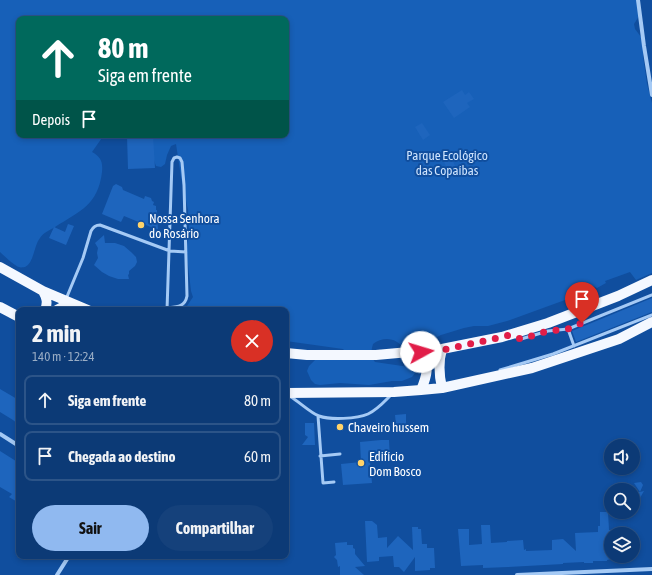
<!DOCTYPE html>
<html lang="pt">
<head>
<meta charset="utf-8">
<style>
  :root { --surface:#0c3a76; --page:#15417b; --text:#f1f3f6; --muted:#9aadc5; --line:#2c5488; --accent:#90b9f0 }
  body { margin:0; font-family:"Asap Condensed",sans-serif; background:var(--page); color:var(--text); height:100vh; display:flex; flex-direction:column; font-size:15px; white-space:nowrap }
  * { box-sizing:border-box; margin:0 }
  p { font-size:13px; color:var(--muted) }
  .icon { flex:none; width:22px; height:22px; fill:none; stroke:currentColor; stroke-width:2; stroke-linecap:round; stroke-linejoin:round }
  .map { position:relative; flex:1; overflow:hidden }
  .side { position:absolute; left:16px; top:307px; width:273px; height:252px; display:flex; flex-direction:column; background:var(--surface); border-radius:8px; box-shadow:0 2px 6px #0003,0 0 0 1px var(--line) }
  .side>* { flex:none }
  .top-card { position:absolute; left:16px; top:16px; width:273px; height:122px; border-radius:8px; box-shadow:0 2px 6px #0003,0 0 0 1px var(--line); background:#00695c; color:#fff; overflow:hidden }
  .controls { position:absolute; left:604px; top:439px; display:grid; gap:8px }
  .controls a { display:grid; place-items:center; width:36px; height:36px; border-radius:50%; background:var(--surface); box-shadow:0 2px 6px #0003,0 0 0 1px var(--line); font-size:20px }
  .pin { position:absolute; display:grid; place-items:center; width:34px; height:34px; color:#fff; margin:-41px -17px; border-radius:50% 50% 50% 0; rotate:-45deg; box-shadow:0 0 4px #0007 }
  .pin .icon { rotate:45deg }
  .me { position:absolute; width:44px; margin:-22px; rotate:84deg; stroke-linejoin:round; filter:drop-shadow(0 0 3px #0008) }
  .turn { display:flex; align-items:center; gap:14px; height:84px; padding:0 16px; font-size:18px }
  .turn .icon { width:52px; height:52px; stroke-width:2.5 }
  .turn b { display:block; font-size:28px; line-height:34px }
  .then { display:flex; align-items:center; height:38px; padding:0 16px; background:#0003; gap:8px; font-size:15px }
  .round { display:grid; place-items:center; flex:none; width:42px; height:42px; border-radius:21px; background:var(--page) }
  .overview { display:flex; align-items:center; justify-content:space-between; height:68px; padding:0 16px }
  h1 { font-size:24px; font-weight:700; line-height:30px }
  .action { display:flex; gap:8px; margin-top:auto; padding:8px 16px }
  .action a { flex:1; height:46px; border-radius:24px; background:var(--accent); color:#111; font-size:16px; font-weight:700; line-height:46px; text-align:center }
  .action a+a { background:var(--page); color:var(--text) }
  ul { padding:0; list-style:none }
  li { display:flex; align-items:center; gap:12px; height:50px; margin:0 8px 6px; padding:0 8px; border:2px solid var(--line); border-radius:8px }
  li div { flex:1 }
  li b { display:block; font-size:15px }
  li em { font-style:normal }
  .map>svg:first-child { display:block }
  .green { fill:#1760b8 }
  .building { fill:#1e65bd }
  .lines { fill:none; stroke-linecap:round; stroke-linejoin:round }
  .lane { stroke:#a5caf5; stroke-width:3 }
  .street { stroke:#a5caf5; stroke-width:4 }
  .primary { stroke:#f4f8ff; stroke-width:10 }
  .route { stroke:#e11d48; stroke-width:7; stroke-dasharray:0 12.6 }
  .poi-dot { fill:#ffd36a; stroke:#104e9e; stroke-width:1.5 }
  .labels { text-anchor:middle; stroke-width:4; stroke-linejoin:round; paint-order:stroke }
  .park-label { font-size:13px; fill:#cee4fe; stroke:#104e9e }
  .poi-label { font-size:13px; fill:#fff; stroke:#104e9e; text-anchor:start }
</style>
</head>
<body>
<div class="map">
<svg width="652" height="575" viewBox="0 0 652 575">
  <rect width="100%" height="100%" fill="#104e9e"/>
  <path class="green" d="M0,0H639V16L634,24L635,29L641,37L643,41L644,51L643,56L647,84L652,103V273L636,280L630,272L605,281L606,283L597,288L593,286L568,296L565,300L507,321L488,326H474L464,328L441,335L435,338L434,343L425,350C419,350 410,350 405,348C402,346 400,344 397,342C389,337 380,339 373,344C371,351 370,357 375,362L416,368L415,373L412,377L402,381H392L369,385L340,383L320,385L315,384L311,380L307,371L309,366L316,359L347,353L343,349L286,341V310H167V308L182,305L187,306L193,297L191,291L188,265L186,252L189,231L188,210L181,177L176,144L171,146L167,155L165,164L161,167L156,166C152,154 150,140 137,135H286V19H19V135H104L92,152C101,157 103,162 102,172C98,205 80,211 55,227C50,230 43,233 40,238C34,245 34,263 25,267C25,267 20,268 19,267C15,266 4,256 0,252Z"/>
  <path class="building" d="M462,90L465,95L469,92L474,99L467,103L470,107L454,118L443,102Z
    M422,123L430,135L423,140L415,127Z
    M153,135L155,168L128,169L127,136Z
    M451,156L455,166L447,169L443,159Z
    M116,184L122,187L123,190L144,199L145,196L151,198L152,201L154,202L153,205L156,206V210H157L158,230L124,216L121,222L102,214L113,186Z
    M68,224L74,226L66,245L49,238L54,227L65,232Z
    M104,235L105,243H115L124,246L131,252L136,257L137,262L135,266L129,271V274L128,275L129,279H118L109,276L102,272L94,265L98,258L97,253L98,248L95,243Z
    M652,298V312L576,342L572,331Z
    M0,389L17,399L16,401L19,402V425L13,420L0,412Z
    M406,414V425H396L395,415Z
    M305,423H314L315,445H302L308,437L305,435Z
    M381,440H389L390,460L370,462L372,483L343,485L341,464L361,462L360,442Z
    M0,451L19,463V475L16,479L19,481V503L9,497L12,494L0,487Z
    M641,482L643,485L640,492L644,491L640,498L634,499V492H640L634,483Z
    M600,512H608L609,530H610L611,540V559L607,560V561H593V563H584V562L563,563V564L508,567L483,568V565L461,566L458,529H469V545L482,544L481,525H490L491,543L507,542V541L523,540L524,550L526,549V551L552,550V540L563,539L576,551L575,533L598,532V526H600Z
    M365,521H372L377,525L378,538L387,537V548L398,536L413,550L412,527H418V529H421L422,544H427V548H434L435,568H430V570L415,571V557L404,572L399,567H394L393,556L379,557V561L367,562Z
    M347,542V545H353V548L355,549V554L365,566L355,567L364,575H340V566L338,567L337,560L334,557L336,555L335,543Z"/>
  <g class="lines">
    <path class="lane" d="M66,299L83,258L91,231C93,227 96,225 100,225L170,251L186,252
      M167,310L172,162L174,158L177,157L180,158L182,162L184,185L187,296C185,307 177,307 167,308
      M568,329L574,346
      M514,336L521,339L548,331L568,329L652,295
      M500,370L553,354L652,315
      M291,397C298,401 312,414 319,416C330,420 357,419 368,414C377,410 384,402 391,395
      M318,416L323,483L334,482
      M320,456L340,454"/>
    <path class="street" d="M638,0L644,46L652,95
      M0,434L19,446
      M57,575L69,556
      M517,575L652,569"/>
    <path class="primary" d="M0,267L43,291L88,310
      M43,291C47,298 48,303 45,310
      M0,307L19,317
      M57,310L70,303
      M421,352C430,365 427,376 421,390
      M286,353L307,355H376L442,349L502,337L548,323L618,296L652,280
      M442,388C439,375 438,363 442,349
      M286,393L394,392L421,390L442,388L532,368L619,339L652,322"/>
  </g>
  <g class="lines">
    <path class="route" d="M421,352L442,350L502,337L510,335L521,339L548,331L568,329L582,323"/>
  </g>
  <g class="poi-dot">
    <circle cx="141" cy="225" r="4"/>
    <circle cx="340" cy="427" r="4"/>
    <circle cx="361" cy="463" r="4"/>
  </g>
  <g class="labels">
    <g class="park-label">
      <text x="447" y="160">Parque Ecológico<tspan x="447" dy="15">das Copaíbas</tspan></text>
    </g>
    <g class="poi-label">
      <text x="149" y="223">Nossa Senhora<tspan x="149" dy="15">do Rosário</tspan></text>
      <text x="348" y="432">Chaveiro hussem</text>
      <text x="369" y="461">Edifício<tspan x="369" dy="15">Dom Bosco</tspan></text>
    </g>
  </g>
</svg>
<div class="controls">
<a><svg class="icon" aria-label="sound" viewBox="0 0 24 24"><path d="M4 9h4l5-4v14l-5-4H4zM17 9q2 3 0 6"/></svg></a>
<a><svg class="icon" aria-label="search" viewBox="0 0 24 24"><circle cx="10" cy="10" r="6"/><path d="M15 15l6 6"/></svg></a>
<a><svg class="icon" aria-label="layers" viewBox="0 0 24 24"><path d="M12 4l9 5-9 5-9-5zM3 14l9 5 9-5"/></svg></a>
</div>
<div class="pin" style="left:582px;top:323px;background:#d93025"><svg class="icon" aria-label="arrive" viewBox="0 0 24 24"><path d="M6 21V4h12l-3 4 3 4H6"/></svg></div>
<svg class="me" style="left:421px;top:352px" viewBox="-20 -20 40 40"><circle r="19" fill="#fff"/><path d="M0-13L10 11 0 6-10 11z" fill="#e11d48"/></svg>
<div class="top-card">
<div class="turn"><svg class="icon" aria-label="ahead" viewBox="0 0 24 24"><path d="M12 20V5M6 11l6-6 6 6"/></svg><div><b>80 m</b>Siga em frente</div></div>
<div class="then">Depois<svg class="icon" aria-label="arrive" viewBox="0 0 24 24"><path d="M6 21V4h12l-3 4 3 4H6"/></svg></div>
</div>
<section class="side">
<div class="overview"><div><h1>2 min</h1><p>140 m · 12:24</p></div><a class="round" style="background:#d93025;color:#fff"><svg class="icon" aria-label="close" viewBox="0 0 24 24"><path d="M6 6l12 12M18 6L6 18"/></svg></a></div>
<ul>
<li><svg class="icon" aria-label="ahead" viewBox="0 0 24 24"><path d="M12 20V5M6 11l6-6 6 6"/></svg><div><b>Siga em frente</b></div><em>80 m</em></li>
<li><svg class="icon" aria-label="arrive" viewBox="0 0 24 24"><path d="M6 21V4h12l-3 4 3 4H6"/></svg><div><b>Chegada ao destino</b></div><em>60 m</em></li>
</ul>
<div class="action"><a>Sair</a><a>Compartilhar</a></div>
</section>
</div>
</body>
</html>
